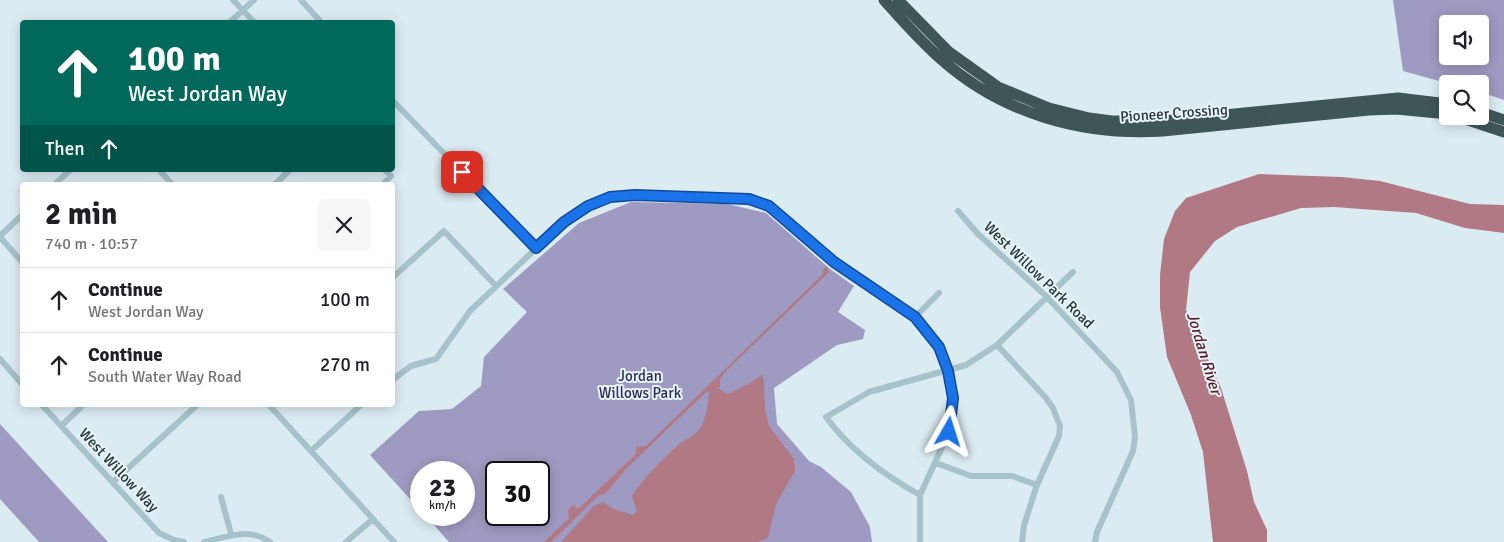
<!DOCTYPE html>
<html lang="en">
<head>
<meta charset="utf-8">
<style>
  :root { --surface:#fff; --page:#f6f6f6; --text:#202124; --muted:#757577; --line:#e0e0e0 }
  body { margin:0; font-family:Signika,sans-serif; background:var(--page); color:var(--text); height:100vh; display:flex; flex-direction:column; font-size:19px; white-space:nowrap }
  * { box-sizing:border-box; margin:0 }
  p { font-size:16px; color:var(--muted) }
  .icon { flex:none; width:28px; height:28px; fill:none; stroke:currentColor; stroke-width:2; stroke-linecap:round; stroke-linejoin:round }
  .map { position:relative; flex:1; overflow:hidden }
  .sheet { position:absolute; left:20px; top:182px; width:375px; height:225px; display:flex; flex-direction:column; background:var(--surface); border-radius:5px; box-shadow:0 2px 12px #0003 }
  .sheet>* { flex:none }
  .guide { position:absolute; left:20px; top:20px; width:375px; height:152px; border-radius:5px; box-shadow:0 2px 12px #0003; background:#00695c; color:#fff; overflow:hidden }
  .buttons { position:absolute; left:1439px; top:15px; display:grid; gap:10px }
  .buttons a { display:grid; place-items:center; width:50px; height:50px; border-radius:5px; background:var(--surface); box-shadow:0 2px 12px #0003; font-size:25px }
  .speed { position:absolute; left:410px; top:461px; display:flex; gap:10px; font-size:25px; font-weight:700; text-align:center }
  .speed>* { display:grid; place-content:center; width:65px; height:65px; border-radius:50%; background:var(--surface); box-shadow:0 2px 12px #0003; line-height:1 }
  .speed small { font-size:12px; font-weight:400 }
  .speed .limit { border:2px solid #111; border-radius:8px; background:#fff; color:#111 }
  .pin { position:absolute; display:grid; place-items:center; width:42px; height:42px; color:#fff; margin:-21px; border-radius:10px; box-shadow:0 2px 8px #0006 }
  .me { position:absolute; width:55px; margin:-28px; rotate:6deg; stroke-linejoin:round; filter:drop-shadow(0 0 4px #0008) }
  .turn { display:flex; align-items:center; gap:18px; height:105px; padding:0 25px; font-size:22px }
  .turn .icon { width:65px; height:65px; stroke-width:2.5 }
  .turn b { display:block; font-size:35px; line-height:42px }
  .then { display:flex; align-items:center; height:48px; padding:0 25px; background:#0003; gap:10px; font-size:19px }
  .round { display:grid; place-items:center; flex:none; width:52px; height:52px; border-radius:5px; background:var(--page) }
  .headline { display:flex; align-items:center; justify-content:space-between; height:85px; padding:0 25px }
  h1 { font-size:30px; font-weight:700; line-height:38px }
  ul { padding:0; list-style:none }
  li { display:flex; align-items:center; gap:15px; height:65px; padding:0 25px; border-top:1px solid var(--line) }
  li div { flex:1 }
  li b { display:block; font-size:19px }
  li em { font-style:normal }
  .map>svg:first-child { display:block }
  .green { fill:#9e9ac1; fill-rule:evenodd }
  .water { fill:#b07983 }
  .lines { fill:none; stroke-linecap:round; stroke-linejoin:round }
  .street { stroke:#a6c2ca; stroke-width:6 }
  .highway { stroke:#3e5658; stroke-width:11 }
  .route-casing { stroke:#114b97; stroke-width:12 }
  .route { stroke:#1a73e8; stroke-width:9 }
  .labels { text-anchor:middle; stroke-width:4; stroke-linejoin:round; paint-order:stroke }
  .street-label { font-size:15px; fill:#273536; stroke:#e7f4fa }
  .park-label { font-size:15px; fill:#302b55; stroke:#e7f4fa }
  .water-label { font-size:16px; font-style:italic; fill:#591c26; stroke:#e7f4fa }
</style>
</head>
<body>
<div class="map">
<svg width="1504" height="542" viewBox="0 0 1504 542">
  <rect width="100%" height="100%" fill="#dbebf2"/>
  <path class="green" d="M1393,0H1504V100L1480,92V84H1450L1403,71ZM1448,24H1480V56H1448Z
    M631,202L727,204L766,213L830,269L854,286L838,312L865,330L863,339L837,345L774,388L777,424L809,461L821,467L851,492L870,527L872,542H449L425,515H464V472H421V511L370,455L419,411L452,409L481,386L484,357L527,312L503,289L579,223ZM496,472H539V515H496Z
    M0,424L108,542H39L0,499Z"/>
  <path class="water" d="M1259,174L1342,177L1380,181L1470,204L1504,205V233L1465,228L1416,213L1334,207L1301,208L1237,227L1215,241L1190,272L1186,310L1221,388L1247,471L1254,502L1267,530V542H1213L1203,452L1191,415L1167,357L1160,307V275L1164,239L1175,211L1186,198Z
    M827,267L829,272L726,371L720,379V388H717L728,394L752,382L762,375L764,381L765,410L769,426L794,459L795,471L776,504L768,538L758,542H561L594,506L603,502L614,509L633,515L637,511L632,496C644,478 660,461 676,447C684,439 697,436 702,425C706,416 709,401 709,391L706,392L627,468L605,494L599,495L551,542H544L569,518L568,510L573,505L578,509L636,454V447L646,446L822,275L824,268Z"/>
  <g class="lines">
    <path class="street" d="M233,0L254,22
      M301,0L321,22
      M230,22L254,0
      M392,100L536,248
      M159,170L173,185
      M54,185L70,170
      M274,185L290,170
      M382,185L391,176L385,170
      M958,211L978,234L1047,297L1117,372L1131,400L1135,437L1133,451L1097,532L1095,542
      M0,236L22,215
      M0,237L22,262
      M392,278L444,231L496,286
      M915,317L939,293
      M997,345L1046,398L1053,408L1060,426L1059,436L1037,485L1024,525L1022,542
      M0,359L22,384
      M392,380L411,366L436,359L470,311L564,222L588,206L610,197L635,195L749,199L769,206L834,263L915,317L939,347L948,371L953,398L949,432L920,495V542
      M42,405L159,533L174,540L184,542
      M269,405L394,542
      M61,426L83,405
      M311,451L361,405
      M936,463L971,476H1012L1037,485
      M113,482L197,405
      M920,495C884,475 850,450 826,417L869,392L966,365L997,345L1073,272
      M221,497L231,534
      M204,542C227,537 249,527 270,542
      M346,542L373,519"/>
    <path class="highway" d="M884,0C902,20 921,42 942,60C1003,114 1083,136 1163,131L1369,110L1396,109L1448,114
      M898,0L949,52L998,87L1049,108L1089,118L1112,121H1164L1398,98L1448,104
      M1480,112L1504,120
      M1456,116L1504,132"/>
  </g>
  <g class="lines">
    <g class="route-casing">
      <path id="route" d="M462,172L536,248L564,222L588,206L610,197L635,195L749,199L769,206L834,262L915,317L939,347L948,371L953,398L949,432"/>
    </g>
    <use href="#route" class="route"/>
  </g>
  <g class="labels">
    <g class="street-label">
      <text transform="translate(1174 113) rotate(-4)" y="5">Pioneer Crossing</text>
      <text transform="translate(1039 275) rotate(44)" y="5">West Willow Park Road</text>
      <text transform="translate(119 470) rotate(47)" y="5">West Willow Way</text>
    </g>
    <g class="park-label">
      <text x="640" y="381">Jordan<tspan x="640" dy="17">Willows Park</tspan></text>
    </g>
    <g class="water-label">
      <text transform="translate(1205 353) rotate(73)" y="6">Jordan River</text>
    </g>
  </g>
</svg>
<div class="buttons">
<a><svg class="icon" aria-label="sound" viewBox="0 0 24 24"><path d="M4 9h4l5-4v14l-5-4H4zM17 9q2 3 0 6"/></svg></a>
<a><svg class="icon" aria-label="search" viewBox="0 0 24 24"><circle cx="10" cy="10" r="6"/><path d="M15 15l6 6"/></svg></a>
</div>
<div class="speed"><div>23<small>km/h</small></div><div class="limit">30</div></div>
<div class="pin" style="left:462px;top:172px;background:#d93025"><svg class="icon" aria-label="arrive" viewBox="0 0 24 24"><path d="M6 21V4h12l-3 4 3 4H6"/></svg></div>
<svg class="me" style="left:949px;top:432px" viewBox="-20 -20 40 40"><path d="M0-17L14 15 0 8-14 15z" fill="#1a73e8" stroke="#fff" stroke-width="4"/></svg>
<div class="guide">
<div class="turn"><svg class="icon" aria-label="ahead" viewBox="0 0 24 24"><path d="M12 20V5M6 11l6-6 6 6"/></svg><div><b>100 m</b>West Jordan Way</div></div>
<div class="then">Then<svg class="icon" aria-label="ahead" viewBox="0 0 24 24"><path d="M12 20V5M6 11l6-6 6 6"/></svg></div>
</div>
<section class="sheet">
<div class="headline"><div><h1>2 min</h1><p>740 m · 10:57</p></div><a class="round"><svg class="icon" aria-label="close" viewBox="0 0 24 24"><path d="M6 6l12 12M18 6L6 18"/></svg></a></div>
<ul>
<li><svg class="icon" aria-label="ahead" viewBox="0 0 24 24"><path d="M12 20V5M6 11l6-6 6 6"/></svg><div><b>Continue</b><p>West Jordan Way</p></div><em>100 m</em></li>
<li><svg class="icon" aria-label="ahead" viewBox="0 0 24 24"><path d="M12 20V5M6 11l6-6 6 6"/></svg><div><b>Continue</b><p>South Water Way Road</p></div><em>270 m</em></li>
</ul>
</section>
</div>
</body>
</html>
